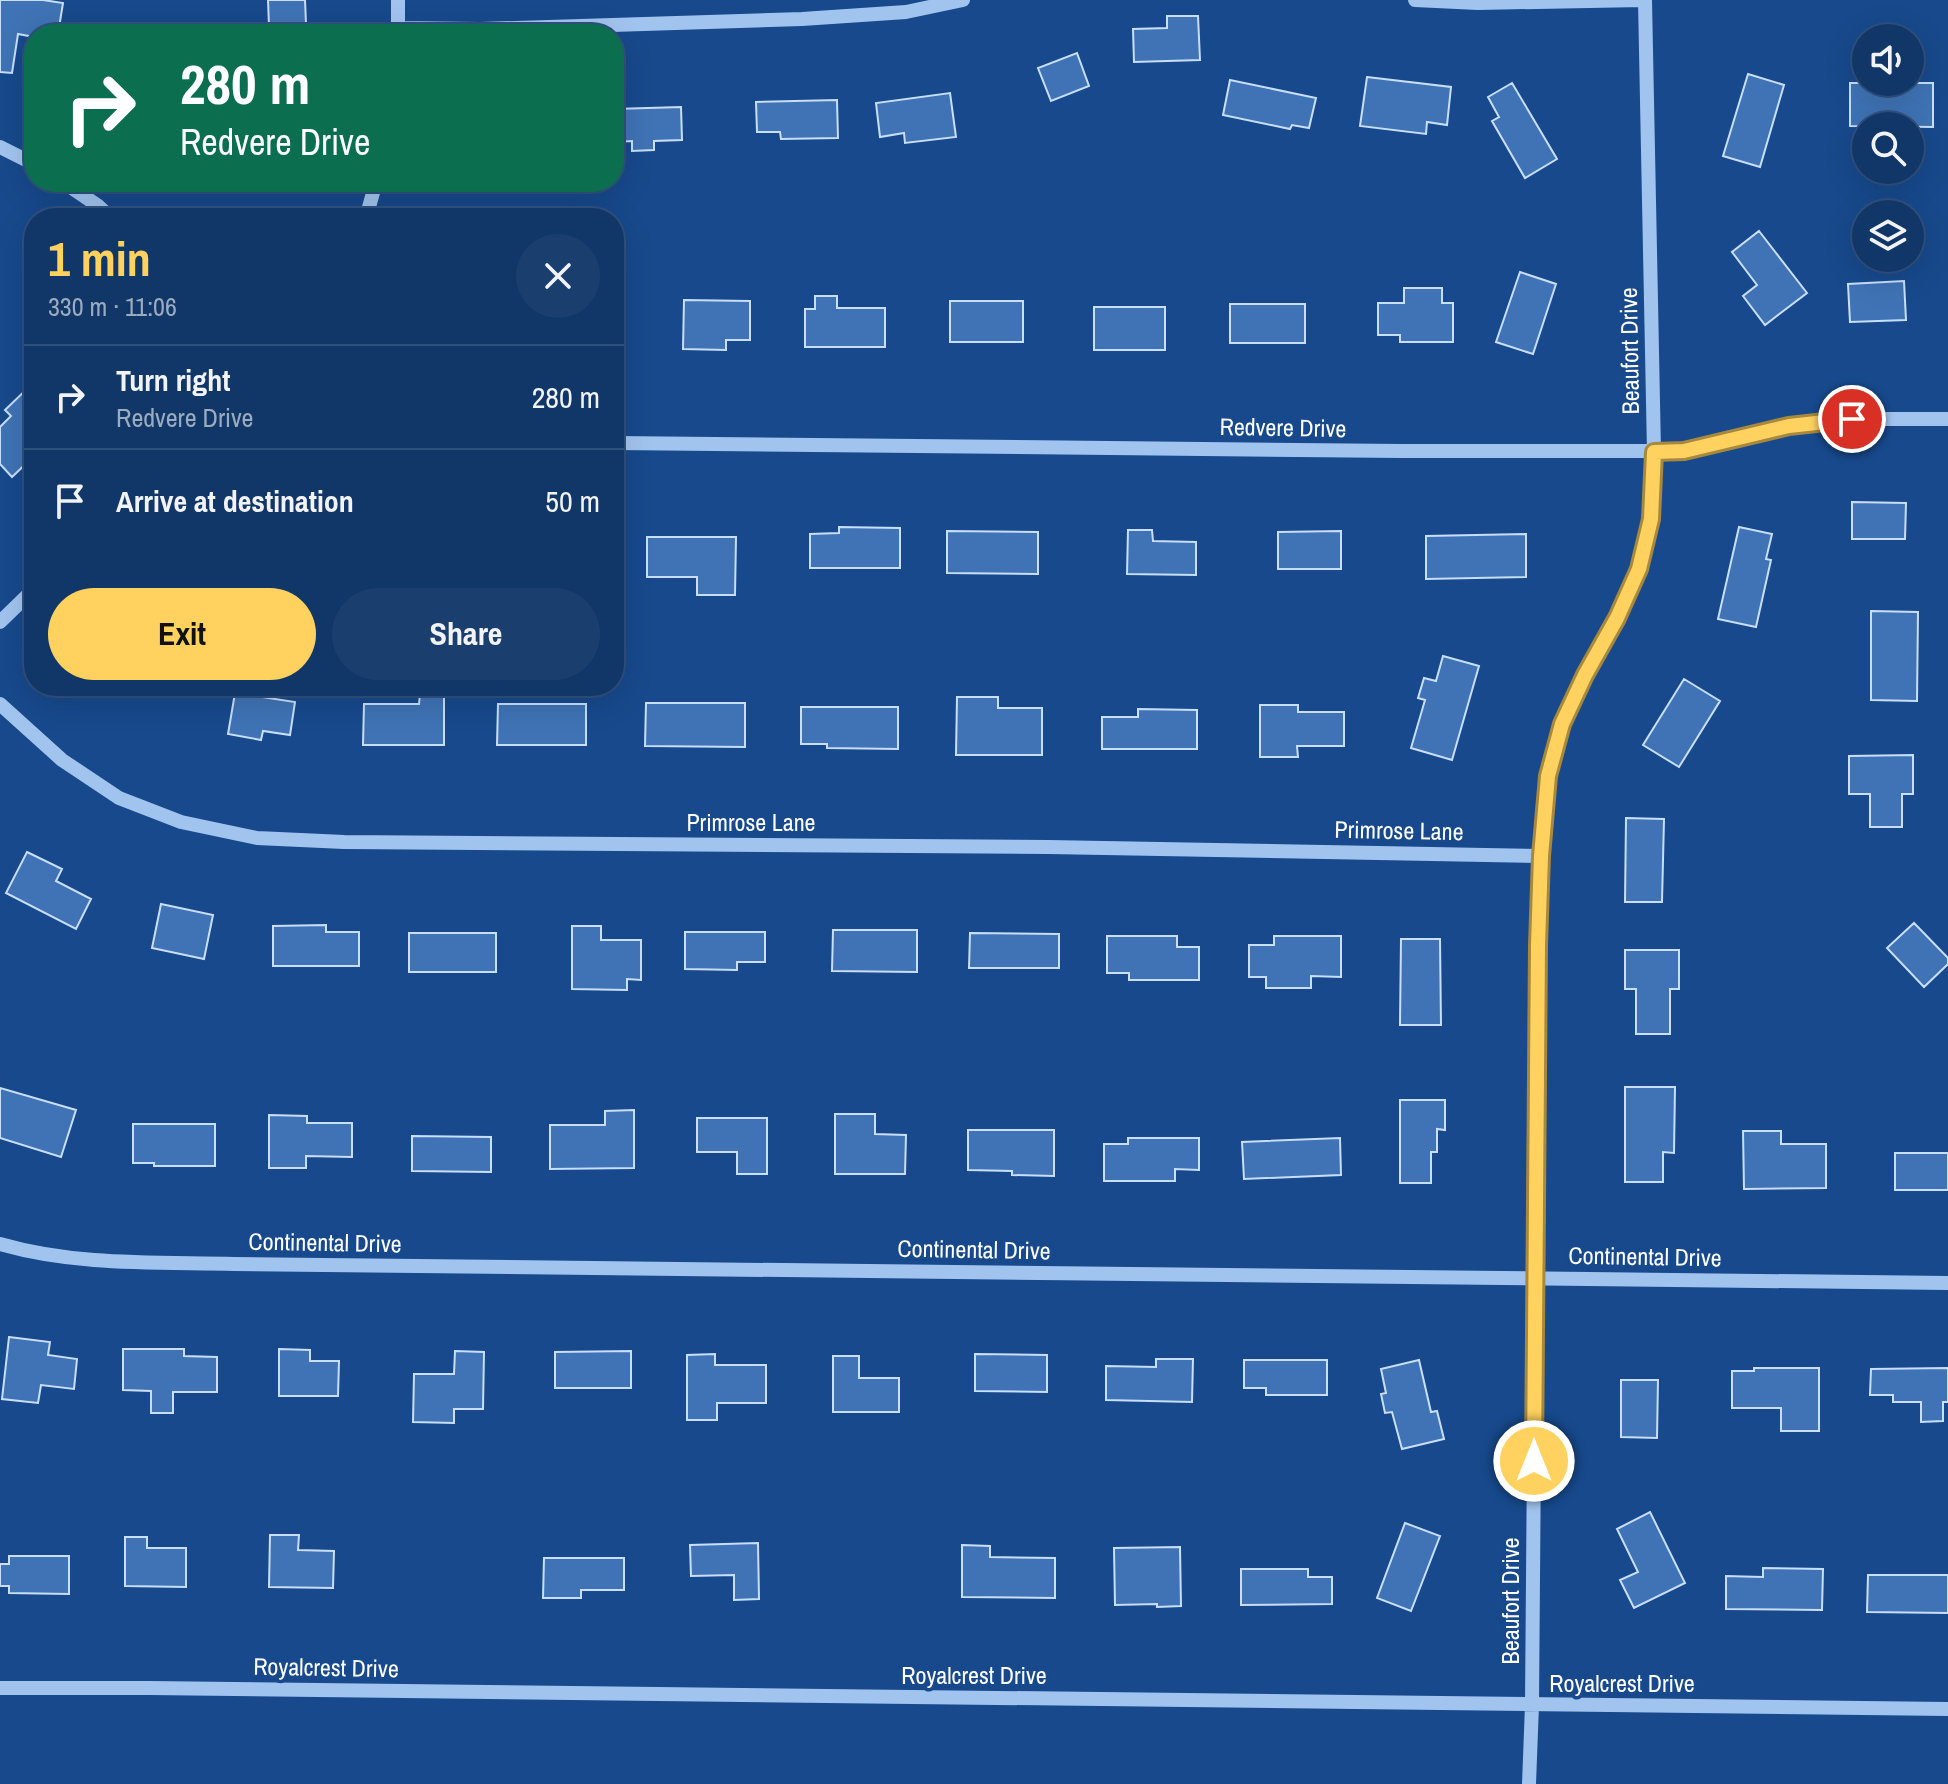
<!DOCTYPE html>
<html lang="en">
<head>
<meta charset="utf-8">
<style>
  :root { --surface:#113769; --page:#1a3f6f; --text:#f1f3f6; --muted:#9cacc0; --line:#30517d; --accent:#ffd25f }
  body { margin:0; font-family:"Archivo Narrow",sans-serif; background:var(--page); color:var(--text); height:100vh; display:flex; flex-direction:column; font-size:30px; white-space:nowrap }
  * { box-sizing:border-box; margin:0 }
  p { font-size:26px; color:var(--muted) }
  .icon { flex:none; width:44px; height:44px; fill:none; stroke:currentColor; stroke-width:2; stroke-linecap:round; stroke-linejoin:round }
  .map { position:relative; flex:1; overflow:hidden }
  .drawer { position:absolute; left:24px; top:208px; width:600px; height:488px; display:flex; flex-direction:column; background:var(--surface); border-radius:32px; box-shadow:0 8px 32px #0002,0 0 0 2px var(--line) }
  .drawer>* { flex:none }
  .banner { position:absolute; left:24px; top:24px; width:600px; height:168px; border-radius:32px; box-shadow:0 8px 32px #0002,0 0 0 2px var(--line); background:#0b6e4f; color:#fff; overflow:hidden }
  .tools { position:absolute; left:1852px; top:24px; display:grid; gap:16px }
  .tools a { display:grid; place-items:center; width:72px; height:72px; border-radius:50%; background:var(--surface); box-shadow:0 8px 32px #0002,0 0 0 2px var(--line); font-size:40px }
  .pin { position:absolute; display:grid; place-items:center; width:68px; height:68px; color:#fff; margin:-34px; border:4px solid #fff; border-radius:50%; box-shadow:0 2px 8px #0007 }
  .me { position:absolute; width:88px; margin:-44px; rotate:0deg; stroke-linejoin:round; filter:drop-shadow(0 0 6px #0008) }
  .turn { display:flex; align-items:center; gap:28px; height:168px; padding:0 24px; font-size:36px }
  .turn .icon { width:104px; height:104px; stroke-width:2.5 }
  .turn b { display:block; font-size:56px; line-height:68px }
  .round { display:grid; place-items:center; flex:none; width:84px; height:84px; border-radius:42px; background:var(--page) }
  .headline { display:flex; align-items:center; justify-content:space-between; height:136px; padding:0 24px }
  h1 { font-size:48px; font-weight:700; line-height:60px; color:var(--accent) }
  .action { display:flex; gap:16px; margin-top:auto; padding:16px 24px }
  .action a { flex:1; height:92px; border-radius:48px; background:var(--accent); color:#111; font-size:32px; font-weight:700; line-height:92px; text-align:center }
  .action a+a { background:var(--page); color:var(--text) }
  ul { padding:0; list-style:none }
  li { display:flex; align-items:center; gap:24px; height:104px; padding:0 24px; border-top:2px solid var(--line) }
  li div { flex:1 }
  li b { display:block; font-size:30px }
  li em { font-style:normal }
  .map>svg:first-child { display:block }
  .building { fill:#3f73b5; stroke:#c8defb; stroke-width:2 }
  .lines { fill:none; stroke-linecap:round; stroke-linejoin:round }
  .minor { stroke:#a1c4ef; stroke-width:14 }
  .route-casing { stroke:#a6883e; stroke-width:20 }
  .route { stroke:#ffd25f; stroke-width:14 }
  .labels { text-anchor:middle; stroke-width:7; stroke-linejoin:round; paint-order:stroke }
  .street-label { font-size:24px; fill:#fff; stroke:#17498c }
</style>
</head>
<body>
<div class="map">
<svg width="1948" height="1784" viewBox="0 0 1948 1784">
  <rect width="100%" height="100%" fill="#17498c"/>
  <path class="building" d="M0,0H43L63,3L58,34H34V37L18,34L12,73L0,72Z
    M268,0H305L306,24L269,26Z
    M1167,16H1198L1200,60L1134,62L1133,29L1167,28Z
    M1077,53L1089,86L1051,101L1038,68Z
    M1748,74L1784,85L1760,167L1723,156Z
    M1367,77L1451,87L1447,125L1427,122L1426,134L1360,126Z
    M1230,80L1316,98L1309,128L1292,125L1290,129L1223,115Z
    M1512,83L1557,159L1525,178L1492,121L1499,117L1488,97Z
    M1850,83H1933V127L1850,126Z
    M950,93L956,137L905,143L904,133L880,137L876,103Z
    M837,100L838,138L781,139L780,132H757L756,102Z
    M681,107L682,140L654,141V150L632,151V141L614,142V109Z
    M1759,231L1807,293L1765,325L1743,296L1757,285L1732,252Z
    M1520,272L1556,284L1533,354L1496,342Z
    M1904,281L1906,320L1850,322L1848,284Z
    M1404,288H1442V303H1453V342H1400V335H1378V303H1404Z
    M815,296H837V308H885V347H805V309H815Z
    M684,300L750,301V340H726V350L683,349Z
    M950,301H1023V342H950Z
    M1230,304H1305V343H1230Z
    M1094,307H1165V350H1094Z
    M34,382V456L12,477L0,464V427L11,416L5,410Z
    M1852,502L1906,503L1905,539H1852Z
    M839,527L900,528V568H810V534L839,533Z
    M1739,527L1772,534L1766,559L1771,560L1756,627L1718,619Z
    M1128,530H1152L1153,541L1196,542V575L1127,574Z
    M947,531L1038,532V574L947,573Z
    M1341,531V569H1278V532Z
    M1526,534V577L1426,579V536Z
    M647,537H736L735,595H697V577H647Z
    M1871,611L1918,612L1917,701L1871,700Z
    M1443,656L1479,666L1452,760L1411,748L1425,700L1418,698L1424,678L1436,681Z
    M1684,679L1720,701L1679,767L1643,745Z
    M235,693L295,702L290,735L263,731L261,740L228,734Z
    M420,694H444V745H363L364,704H419Z
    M957,697H998V708H1042V755H956Z
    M646,703H745V747L645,746Z
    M498,704H586V745H497Z
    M1260,705H1298V712H1344V746H1297L1298,757H1260Z
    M801,707H898V749L827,748V744H801Z
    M1138,709L1197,710V749H1102V717H1138Z
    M1913,755V794H1902V827H1870V794H1849V756Z
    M1626,818L1664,819L1662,902H1625Z
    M27,852L62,869L56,881L91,899L76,929L6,893Z
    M161,904L213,915L204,959L152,948Z
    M1914,923L1948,958V964L1924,987L1887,948Z
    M326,925V932H359V966H273V926Z
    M572,926H601V940H641V980L627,979V990L572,989Z
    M833,930H917V972L832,971Z
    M685,932H765V962H737V970L685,969Z
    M409,933H496V972H409Z
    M970,933L1059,934V968H969Z
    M1107,936H1177V947H1199V980H1129V973H1107Z
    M1274,936H1341V977L1311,976V988H1266V977H1249V945H1274Z
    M1401,939H1440L1441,1025H1400Z
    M1625,950H1679V989H1670V1034H1636V989H1625Z
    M1625,1087H1675L1674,1153L1663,1152V1182H1625Z
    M0,1088L76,1110L61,1157L0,1138Z
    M1400,1100H1445V1130L1437,1129V1152H1431V1183H1400Z
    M634,1110V1168L550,1169V1125H605V1111Z
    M835,1114H875V1134L906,1135L905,1174H835Z
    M269,1115L307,1116V1123H352V1157L306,1156V1168H269Z
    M697,1118H767V1174H737V1152H697Z
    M133,1124H215V1166H154V1163H133Z
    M968,1130H1054V1176L1012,1175V1171L968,1170Z
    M1743,1131H1781V1144H1826V1188L1744,1189Z
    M412,1136L491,1137V1172L412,1171Z
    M1128,1138H1199V1170L1175,1169V1181H1104V1144H1128Z
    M1340,1138L1341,1175L1244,1179L1242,1142Z
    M1895,1153H1948V1190H1895Z
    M9,1337L50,1342L48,1355L77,1359L74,1389L41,1385L38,1403L2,1399Z
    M123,1349H184V1356L217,1357V1392H173V1413H151V1391L123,1390Z
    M279,1349L310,1350V1361H339L338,1396H279Z
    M455,1351L484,1352L483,1409H454V1423L413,1422L414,1374H454Z
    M631,1351V1388H555V1352Z
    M715,1354V1365H766V1403H717V1420H687V1355Z
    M975,1354L1047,1355V1392L975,1391Z
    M833,1356H859V1378H899V1412H833Z
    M1156,1359H1193L1192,1402L1106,1400V1366L1156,1367Z
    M1244,1360H1327V1395H1266V1388H1244Z
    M1419,1360L1431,1412L1437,1411L1444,1439L1402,1449L1392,1412L1385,1413L1381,1394L1386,1393L1381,1369Z
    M1754,1368H1819V1431H1781V1408H1732V1371H1754Z
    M1948,1368V1402H1943V1421L1921,1422V1402H1893V1395H1870L1871,1369Z
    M1621,1380H1658L1657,1438L1621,1437Z
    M1650,1512L1685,1583L1634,1608L1620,1580L1638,1572L1617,1529Z
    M1405,1523L1440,1536L1411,1611L1377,1598Z
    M270,1535H299L298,1550L334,1551L333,1588L269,1587Z
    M125,1537H147V1548H186V1587L125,1586Z
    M758,1543L759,1599L734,1600V1575L691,1576L690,1545Z
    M962,1545L990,1546V1557L1055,1558V1598L962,1597Z
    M1180,1547L1181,1606L1157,1607V1604L1115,1605L1114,1548Z
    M9,1556H69V1594L9,1593V1586H0V1564H9Z
    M544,1558H624V1590H581V1598H543Z
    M1763,1568L1823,1569L1822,1610L1726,1609V1576L1763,1577Z
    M1241,1569H1308V1577H1332V1604L1241,1605Z
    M1868,1575H1948V1613L1867,1612Z"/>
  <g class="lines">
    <path class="minor" d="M1415,0L1478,3L1642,0
      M399,28L480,29L802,19L906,12L963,0
      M398,34V0
      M0,147L34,164
      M63,182L97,205L111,218
      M366,218L376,182
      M614,443L1402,451H1684L1789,426L1852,419H1948
      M0,622L34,589
      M0,704L62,760L119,798L181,822L257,838L344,842L1048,847L1541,856
      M0,1244C76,1266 156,1262 234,1264L1948,1283
      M0,1688H149L1948,1709
      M1529,1784L1532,1705L1538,945L1541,856L1548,776L1562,724L1585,675L1617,618L1639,569L1651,519L1654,452L1645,0"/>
  </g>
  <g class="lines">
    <g class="route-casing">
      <path id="route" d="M1534,1461L1538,945L1541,856L1548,776L1562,724L1585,675L1617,618L1639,569L1651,519L1654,452L1684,451L1789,426L1852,419"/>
    </g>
    <use href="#route" class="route"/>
  </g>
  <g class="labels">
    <g class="street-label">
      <text transform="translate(1630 351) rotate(-91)" y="8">Beaufort Drive</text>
      <text transform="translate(1283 428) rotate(1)" y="8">Redvere Drive</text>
      <text x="751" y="831">Primrose Lane</text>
      <text transform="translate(1399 831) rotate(1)" y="8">Primrose Lane</text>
      <text transform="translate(325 1243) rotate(1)" y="8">Continental Drive</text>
      <text transform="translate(974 1250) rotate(1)" y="8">Continental Drive</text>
      <text transform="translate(1645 1257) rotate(1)" y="8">Continental Drive</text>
      <text transform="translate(1511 1601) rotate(-90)" y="8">Beaufort Drive</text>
      <text transform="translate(326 1668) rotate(1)" y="8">Royalcrest Drive</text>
      <text x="974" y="1684">Royalcrest Drive</text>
      <text x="1622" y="1692">Royalcrest Drive</text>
    </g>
  </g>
</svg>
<div class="tools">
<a><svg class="icon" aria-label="sound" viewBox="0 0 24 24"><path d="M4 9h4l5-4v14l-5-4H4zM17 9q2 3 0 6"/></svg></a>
<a><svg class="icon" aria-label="search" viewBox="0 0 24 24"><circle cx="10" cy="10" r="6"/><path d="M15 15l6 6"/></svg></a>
<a><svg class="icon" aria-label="layers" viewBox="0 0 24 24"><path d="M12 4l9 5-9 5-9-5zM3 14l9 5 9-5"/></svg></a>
</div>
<div class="pin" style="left:1852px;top:419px;background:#d93025"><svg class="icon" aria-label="arrive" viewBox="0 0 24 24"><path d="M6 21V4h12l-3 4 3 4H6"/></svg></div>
<svg class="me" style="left:1534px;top:1461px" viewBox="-20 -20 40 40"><circle r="17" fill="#ffd25f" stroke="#fff" stroke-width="3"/><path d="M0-11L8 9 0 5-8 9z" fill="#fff"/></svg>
<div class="banner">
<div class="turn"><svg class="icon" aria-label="right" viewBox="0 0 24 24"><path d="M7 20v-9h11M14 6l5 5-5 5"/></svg><div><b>280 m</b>Redvere Drive</div></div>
</div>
<section class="drawer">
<div class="headline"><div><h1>1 min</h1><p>330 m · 11:06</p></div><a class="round"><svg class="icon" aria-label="close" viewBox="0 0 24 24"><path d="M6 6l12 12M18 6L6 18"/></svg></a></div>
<ul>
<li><svg class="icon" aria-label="right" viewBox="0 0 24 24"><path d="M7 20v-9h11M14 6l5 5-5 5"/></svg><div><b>Turn right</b><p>Redvere Drive</p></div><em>280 m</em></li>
<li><svg class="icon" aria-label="arrive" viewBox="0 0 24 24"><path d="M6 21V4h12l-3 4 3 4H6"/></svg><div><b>Arrive at destination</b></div><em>50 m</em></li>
</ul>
<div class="action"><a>Exit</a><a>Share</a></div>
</section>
</div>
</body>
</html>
